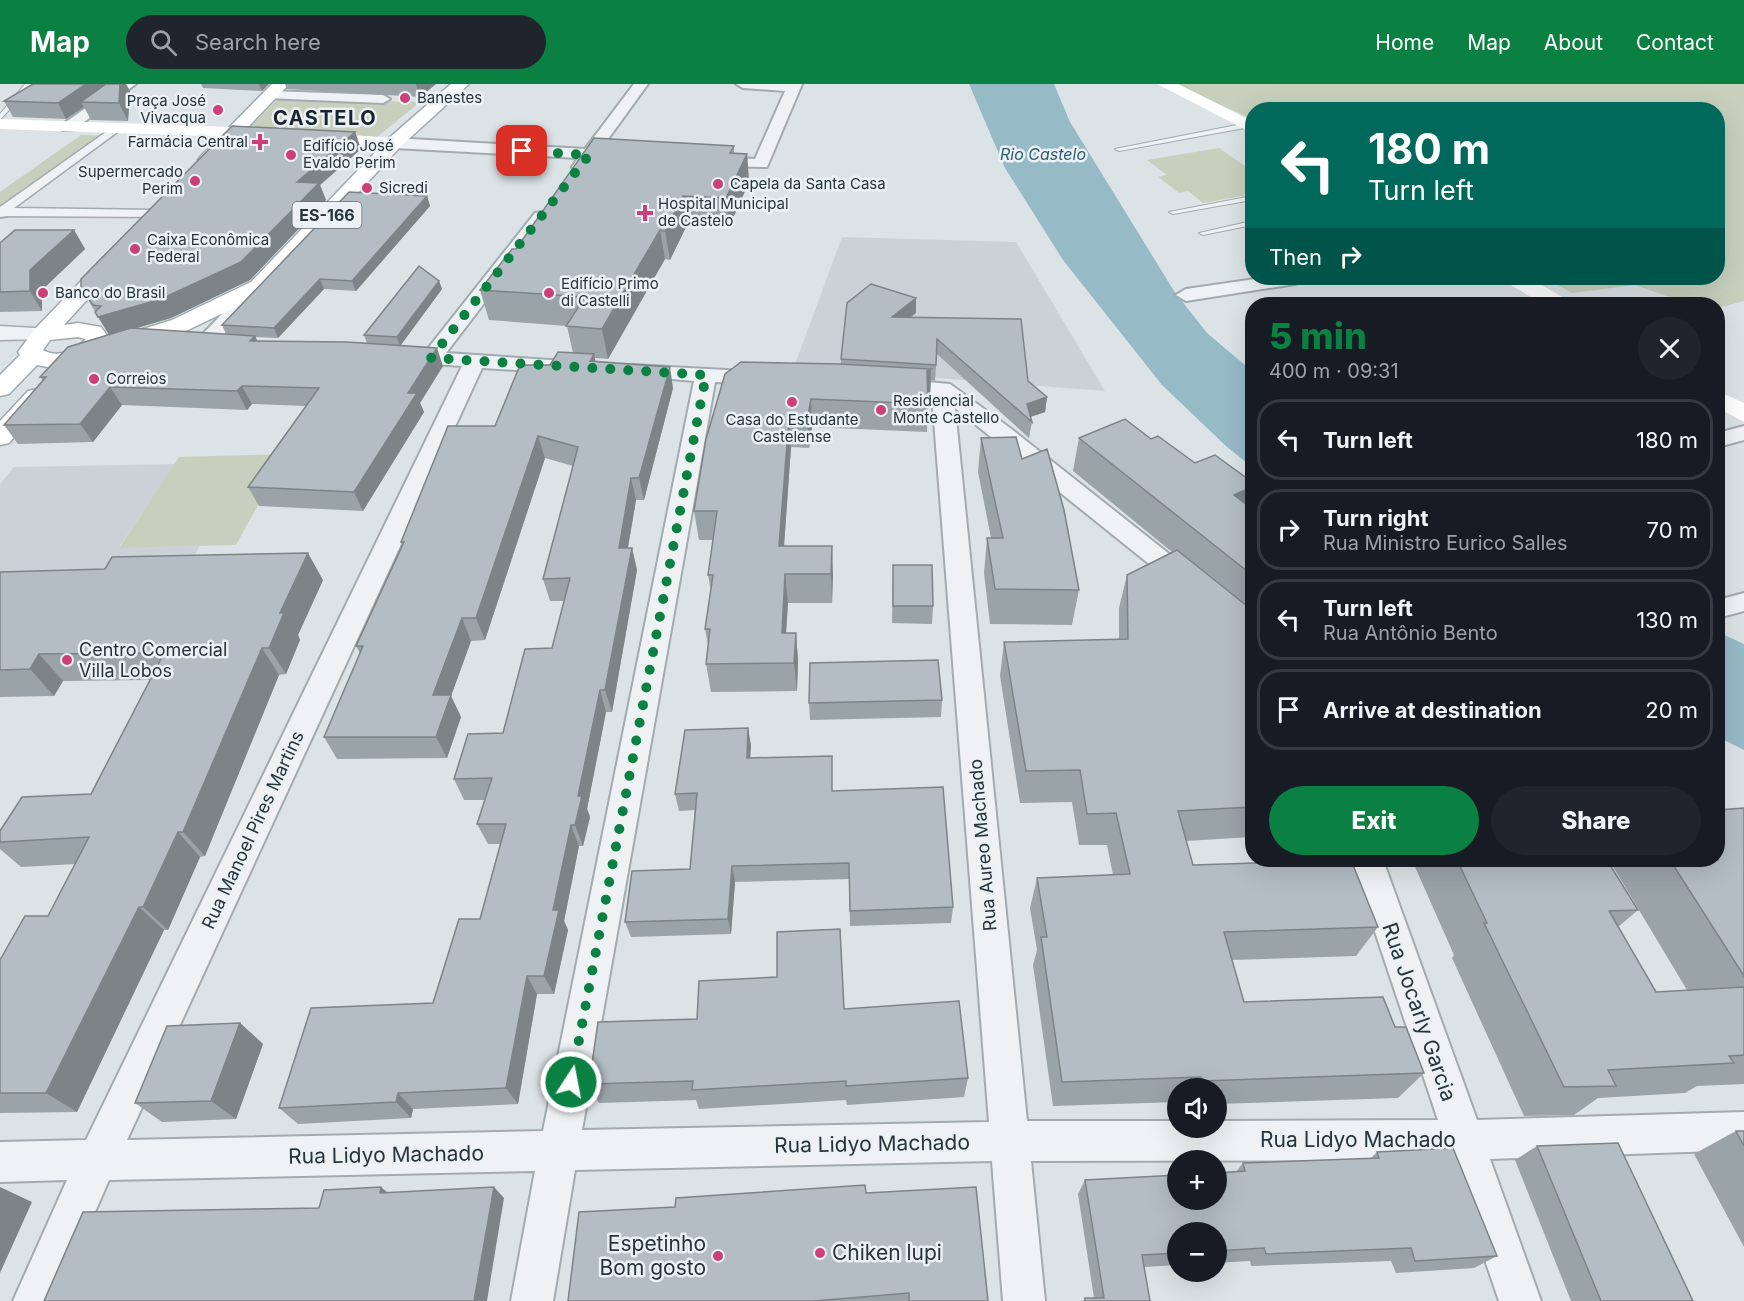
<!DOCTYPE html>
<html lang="en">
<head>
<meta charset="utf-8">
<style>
  :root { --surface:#171b24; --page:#20242c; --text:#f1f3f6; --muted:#9ea1a6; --line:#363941; --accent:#0b8043 }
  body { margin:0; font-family:Inter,sans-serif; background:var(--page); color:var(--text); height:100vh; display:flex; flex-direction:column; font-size:22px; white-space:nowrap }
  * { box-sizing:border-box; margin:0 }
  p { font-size:20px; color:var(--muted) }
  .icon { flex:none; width:33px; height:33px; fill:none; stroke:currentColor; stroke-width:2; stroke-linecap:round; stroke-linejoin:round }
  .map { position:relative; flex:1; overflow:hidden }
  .side { position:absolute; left:1245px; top:213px; width:480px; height:570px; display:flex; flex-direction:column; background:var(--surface); border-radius:24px; box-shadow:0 6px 24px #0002 }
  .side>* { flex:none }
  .guide { position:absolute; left:1245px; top:18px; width:480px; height:183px; border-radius:24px; box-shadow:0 6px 24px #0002; background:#00695c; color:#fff; overflow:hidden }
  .buttons { position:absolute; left:1167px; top:994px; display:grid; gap:12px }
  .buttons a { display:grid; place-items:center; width:60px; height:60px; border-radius:50%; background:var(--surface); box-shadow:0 6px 24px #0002; font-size:30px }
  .pin { position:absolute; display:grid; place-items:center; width:51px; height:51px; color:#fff; margin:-26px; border-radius:12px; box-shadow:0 3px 9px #0006 }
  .me { position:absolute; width:66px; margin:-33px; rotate:11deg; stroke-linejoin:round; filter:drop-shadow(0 0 4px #0008) }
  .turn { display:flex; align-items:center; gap:21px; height:126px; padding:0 24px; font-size:27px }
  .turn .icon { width:78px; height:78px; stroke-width:2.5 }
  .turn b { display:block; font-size:42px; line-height:51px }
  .then { display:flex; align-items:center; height:57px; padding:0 24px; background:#0003; gap:12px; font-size:22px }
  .round { display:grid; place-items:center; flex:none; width:63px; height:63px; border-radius:32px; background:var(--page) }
  .headline { display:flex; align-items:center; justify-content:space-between; height:102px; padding:0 24px }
  h1 { font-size:36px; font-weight:800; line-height:45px; color:var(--accent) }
  .primary-button { display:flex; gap:12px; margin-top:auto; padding:12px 24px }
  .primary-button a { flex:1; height:69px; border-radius:36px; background:var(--accent); color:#fff; font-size:24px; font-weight:800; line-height:69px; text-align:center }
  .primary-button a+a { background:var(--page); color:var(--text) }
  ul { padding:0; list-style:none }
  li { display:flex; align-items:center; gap:18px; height:81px; margin:0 12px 9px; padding:0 12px; border:3px solid var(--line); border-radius:24px }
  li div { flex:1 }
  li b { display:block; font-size:22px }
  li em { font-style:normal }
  header { display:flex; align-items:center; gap:36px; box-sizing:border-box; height:84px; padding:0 30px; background:var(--accent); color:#fff }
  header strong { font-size:28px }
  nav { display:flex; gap:33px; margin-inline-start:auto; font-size:21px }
  .search { width:420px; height:54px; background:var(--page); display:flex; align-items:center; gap:15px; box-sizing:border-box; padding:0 21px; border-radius:33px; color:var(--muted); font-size:22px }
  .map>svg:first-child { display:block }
  .built { fill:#cad2d8 }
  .green { fill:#c7d0bd }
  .water { fill:#97bac7 }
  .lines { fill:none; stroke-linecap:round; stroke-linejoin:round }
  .service-casing { stroke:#a2abb0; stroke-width:2 }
  .pedestrian-casing { stroke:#a2abb0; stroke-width:3 }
  .minor-casing { stroke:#a2abb0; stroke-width:4 }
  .tertiary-casing { stroke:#a2abb0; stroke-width:3 }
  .primary-casing { stroke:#9caab2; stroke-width:3 }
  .service { fill:#eff2f5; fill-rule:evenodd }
  .pedestrian { fill:#eff2f5; fill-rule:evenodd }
  .minor { fill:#eff2f5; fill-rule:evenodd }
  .tertiary { fill:#eff2f5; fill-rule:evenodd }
  .secondary { fill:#fff; fill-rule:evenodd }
  .primary { fill:#fff; fill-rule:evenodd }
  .wall { fill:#9aa3a8 }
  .shaded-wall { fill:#7d8488 }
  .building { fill:#b3bdc3; stroke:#7d8488; stroke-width:1.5 }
  .route { stroke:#0b8043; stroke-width:10; stroke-dasharray:0 18 }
  .poi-dot { fill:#cd3f79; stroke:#ebf1f4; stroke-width:2 }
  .labels { text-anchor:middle; stroke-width:5; stroke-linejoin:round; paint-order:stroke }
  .far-poi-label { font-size:15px; fill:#26343c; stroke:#ebf1f4; text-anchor:start }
  .far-water-label { font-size:16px; font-style:italic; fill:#315d70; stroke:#ebf1f4 }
  .shield { fill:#ebf1f4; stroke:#616d73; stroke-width:1.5 }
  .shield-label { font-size:16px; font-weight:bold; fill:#26343c }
  .poi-label { font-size:18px; fill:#26343c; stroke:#ebf1f4; text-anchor:start }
  .street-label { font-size:18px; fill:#26343c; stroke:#ebf1f4 }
  .far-district-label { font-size:20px; font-weight:bold; letter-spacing:1.5px; fill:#18252d; stroke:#ebf1f4 }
  .near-street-label { font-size:21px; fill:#26343c; stroke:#ebf1f4 }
  .near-poi-label { font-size:21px; fill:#26343c; stroke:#ebf1f4; text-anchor:end }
</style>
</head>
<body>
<header>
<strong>Map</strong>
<div class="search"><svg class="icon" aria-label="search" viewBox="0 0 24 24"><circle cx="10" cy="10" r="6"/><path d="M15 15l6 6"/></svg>Search here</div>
<nav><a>Home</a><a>Map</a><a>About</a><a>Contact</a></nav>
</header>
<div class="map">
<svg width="1744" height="1217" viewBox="0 0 1744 1217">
  <rect width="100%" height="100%" fill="#dce3e6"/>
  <path class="built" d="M842,153L1016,158L1105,307L794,283Z
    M175,380L119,463L200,462L185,487L0,499V400L14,383Z"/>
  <path class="green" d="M1174,0H1744V217L1718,224V220H1689L1635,201L1572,209L1546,194H1718V26H1252V35Z
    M278,15L420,18L377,53L249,44Z
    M81,51L115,52L16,122L0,121V108Z
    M1219,64L1252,87V110L1203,119L1188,107L1179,109L1158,93L1167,91L1147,76Z
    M286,370L236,461L119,464L179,373Z"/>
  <path class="water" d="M969,0H1054L1070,38L1174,207L1207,249L1252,287V383L1227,363L1162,301L1063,176L1005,84Z
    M1718,548L1744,560V666L1718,653Z"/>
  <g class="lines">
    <g class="service-casing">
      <path id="service" d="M25,0H32L0,36V30Z
        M1247,39L1251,41L1250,43L1119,67L1115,65Z
        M1252,112V116L1173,130L1169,128Z
        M1252,137V141L1203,151L1199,149Z"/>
    </g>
    <g class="pedestrian-casing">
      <path id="pedestrian" d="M116,41L122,44L120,46L14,124L156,126L160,127V133L0,132V123Z"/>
    </g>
    <g class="minor-casing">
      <path id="minor" d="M120,0H136L73,46H63L60,43L63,40Z
        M634,0H648L600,66L621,67L629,72L621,77L594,75L586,86L580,88L572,83L578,74L394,64L386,59L394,54L585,65Z
        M736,0H802L767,83L709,82L701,77L709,72L755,75L785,7L743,4Z
        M270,7L383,11L390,15L383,19L265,14L263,11Z
        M0,123L7,124L10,128L7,132L0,133Z
        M541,128L550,133L446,269L581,278L588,280L591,284L588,288L581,290L482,284L127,1056L543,1047L694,297L626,291L623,287L626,283L633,281L763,288L770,290L774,294L770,298L763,300L715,298L582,1046L989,1038L932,311L886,305L882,301L886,297L893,295L950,300L1010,344L1197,492L1201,498L1197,504L1188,507L1179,504L955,324L1027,1037H1178V1044H1216V1037L1438,1036L1351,776H1383L1477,1036L1744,1028V1066L1490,1075L1541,1217H1499L1451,1076L1031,1077L1045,1217H1003L992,1077L575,1086L553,1217H511L535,1087L109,1096L56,1217H13L67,1096L0,1098V1058L86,1056L462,282L402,278L395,276L392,272L395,268L426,267L535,129Z
        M1262,194H1304L1295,200L1186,217L1176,211L1186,205Z
        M248,208L258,214L255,218L213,262H199L196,258L199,254L241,210Z
        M1744,342V356L1718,363V349Z
        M1744,509V527L1718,534V516Z"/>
    </g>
    <g class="tertiary-casing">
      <path id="tertiary" d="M0,242L51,245L55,250L51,255L0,256Z"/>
    </g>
    <g class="primary-casing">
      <path id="primary" d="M272,0H289L213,80H201L198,76L201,72Z
        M451,0H469L400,63L267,208L188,246L122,266L114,264L110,259L114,254L172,236L251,198L388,55Z
        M114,168L121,170L125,174L64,241L78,239L101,243L110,256C94,279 64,288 37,281L9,310L0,312V291L20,271L18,268L35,245L107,170ZM78,253L86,255C75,266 58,275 43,266L50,256Z
        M37,305L46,307L49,312L9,359L0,361V337L28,307Z"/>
    </g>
    <use href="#service" class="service"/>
    <use href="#pedestrian" class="pedestrian"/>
    <use href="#minor" class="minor"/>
    <use href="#tertiary" class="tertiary"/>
    <path class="secondary" d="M1157,0H1178L1252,37V49Z
      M0,35L232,43L394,54L403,59L394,64L232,53L0,45Z
      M1505,194H1529L1566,215L1569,220H1543L1507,199Z
      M1718,307L1744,319V338L1718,324Z"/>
    <use href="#primary" class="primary"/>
  </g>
  <path class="wall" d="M201,0H269L262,7L203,4Z
    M285,0H436L420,13L287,5Z
    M130,7L128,37L91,36L84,23L66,35L13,33L4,17Z
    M355,48L361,65L320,101L326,116L250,196L171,234L136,244L226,250L222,241L427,112L430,122L356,207L324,205L278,254L255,253L257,257L367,259L364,251L439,197L442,205L401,261L443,282L420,319L424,328L363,427L259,422L248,403L306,322L252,320L247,326L122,321L93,358L18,360L4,341L43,297L40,293L109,251L81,204Z
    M734,62V70H747L749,98L729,143L687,141L670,176L665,175L608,275L595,274V278L673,304L644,416H636L628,464H632L637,486L612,628H606L587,725L590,733L583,762H579L564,837L568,846L554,910H537L518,1020L413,1025L411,1034L298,1040L279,1024L433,919L480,835L500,760H488L477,740L485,716H464L454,695L503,649L552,564L564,517H550L543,495L573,382L545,374L485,556L471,557L451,612L461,633L447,674L337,675L324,653L360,569L356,562L402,462L401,458L495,342L550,281L573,269L567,242L489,236L480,206L516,165Z
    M74,146L85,165L42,206V227L0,228V159Z
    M916,229L910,233L1028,297L1047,313L1045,328L1030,333L1032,338L1029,354L937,270L935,297L931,296L930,313L928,314L927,348L812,343L809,364L791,363L784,462L833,490L832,519H788L786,549H796L798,577L797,607L711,608L706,580L708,561L705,545L711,507L708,491L713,456H699L694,427L841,280V275Z
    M981,354L1022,375L1079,506L1072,541L990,540L984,489L987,454H991L978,388Z
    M1079,354L1151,355L1252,413L1249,422L1252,425V753L1186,757L1193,781L1378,843L1356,872L1232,876L1244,918L1395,943L1424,989L1398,1014L1216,1020V1005H1178V1018L1053,1022L1033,881L1037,866L1030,824L1037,794L1113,791L1107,761H1079L1072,718L1020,719L1000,592L1004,558L1119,555V524L1127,491L1172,468L1073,387Z
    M893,481L933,522L932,540L892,539Z
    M0,488L323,496L298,551L300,556L286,590L279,591L205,772L200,773L168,846H164L77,1028L0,1029V876L48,832L75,780L21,783L0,765V747L91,710L150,596L63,597L54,612L0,613Z
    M942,616L941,633L810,636L809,619Z
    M751,661L750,674L832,672V707L953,823L951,839L850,842L849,795L735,798L731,850L631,853L625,838L690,785L695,726L679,727L675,710Z
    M1744,724V1000L1697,1002L1685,1009L1598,1014L1574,1031L1524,1032L1452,874L1454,871L1412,776H1607L1638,826L1618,843L1656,908L1687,906L1609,776H1718Z
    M844,925L968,994L964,1013L847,1021L846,1016L699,1025L696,1016L599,1019L589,1000L697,935Z
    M240,939L263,960L236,1035L162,1038L135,1019Z
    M1736,1047H1744V1163L1694,1070Z
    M1537,1062L1693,1217H1571L1515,1076Z
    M1377,1068L1497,1172L1474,1184L1396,1189L1391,1177L1251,1182L1250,1177L1216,1179V1149H1178V1181L1144,1183L1150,1217H1083L1085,1214H1094L1078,1110L1085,1096L1236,1088L1243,1079L1370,1075Z
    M866,1109L988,1217H568L675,1123Z"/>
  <path class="shaded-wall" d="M86,0H115L81,18L84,23L66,35L58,19Z
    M120,0H126L130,7L128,37L119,19Z
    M259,0H269L262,7Z
    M416,0H436L420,13Z
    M355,48L361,65L320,101L326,116L250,196L171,234L110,252L98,233L297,98Z
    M747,70L749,98L729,143L726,114Z
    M427,112L430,122L356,207L352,197Z
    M683,112L687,141L670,176L665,147Z
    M74,146L85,165L42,206V227L30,207V186Z
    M660,146L665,175L608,275L602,245Z
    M320,195L324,205L278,254L274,244Z
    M439,197L442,205L400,262L397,253Z
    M916,214V229L892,248V233Z
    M255,252L264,270L250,257Z
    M437,264L443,282L420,319L424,328L363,427L354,408L408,309Z
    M594,270L599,292L590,277Z
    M670,283L673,304L644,416L639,394Z
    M931,285L930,313L926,315L927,287Z
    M242,302L252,320L247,326L237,307Z
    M110,303L122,321L93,358L80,340Z
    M1047,313L1045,328L1027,334V320Z
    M811,315L812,343L809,364L807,336Z
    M789,335L791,363L782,490L779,462Z
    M538,352L545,374L485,556L476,534Z
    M631,394L636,416L624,486L619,464Z
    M1252,403V413L1245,435L1234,411Z
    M832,462L833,490L832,519L831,490Z
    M632,464L637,486L612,628L605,606Z
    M308,469L323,496L298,551L300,556L286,590L269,564L280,529Z
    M785,490L788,519L784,577L782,549Z
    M462,534L471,557L451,612L461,633L447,674L436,653L433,611Z
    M796,549L798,577L797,607L794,579Z
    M262,564L279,591L205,772L183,748Z
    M39,570L63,597L54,612L30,585Z
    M600,606L606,628L587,725L590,733L583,762L575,741L578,712Z
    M748,644L751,661L749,691L747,674Z
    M571,741L579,762L564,837L568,846L554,910L544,892L553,826Z
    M178,748L200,773L168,846L143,823Z
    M732,782L735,798L731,850L728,835Z
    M139,823L164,846L77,1028L46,1009Z
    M527,892L537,910L518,1020L506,1004Z
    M240,939L263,960L236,1035L211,1017Z
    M398,1009L413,1025L411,1034L396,1018Z
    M0,1103L32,1118L0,1189Z
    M381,1103L394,1114L380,1109Z
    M494,1103L504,1114L487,1217H474Z"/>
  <path class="building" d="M33,0H86L58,19L4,17Z
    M106,0H120L119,19L81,18Z
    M232,42L355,48L297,98L319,99L241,178L161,215L98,233L95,228L101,222L93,221L81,204V195Z
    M594,54L734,62L730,69L747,70L726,114L683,112L665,147L660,146L602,245L566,242L585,213L480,206L512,165H516Z
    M349,108L427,112L352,197L320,195L274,244L222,241Z
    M15,146H74L30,186V207L0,208V159Z
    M419,182L439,197L397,253L364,251Z
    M871,200L916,214L892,233L1021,235L1028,297L1047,313L1027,320L1032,338L937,255L936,281L841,275L847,219Z
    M131,244L255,252L250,257L347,258L437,264L408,309H417L354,408L248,403L319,304L242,302L237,307L110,303L80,340L4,341L46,293H40L68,263Z
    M558,268L594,270L590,277L670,283L639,394H631L619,464H632L605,606H600L578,712H582L575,741H571L553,826H559L544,892H527L506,1004L398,1009L396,1018L279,1024L311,924L433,919L459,835H480L506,740H477L492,694L454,695L468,650L503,649L525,565L552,564L570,494L543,495L578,363L538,352L476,534H462L433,611H451L436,653H324L363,562H356L404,458H401L448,342H495L520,281H550Z
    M741,278L839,280L931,285L927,287L928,320L811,315L807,336L789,335L779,462H832L831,490H785L782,549H796L794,579L706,580L710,545H705L713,491H708L717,427H694L706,355L725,290Z
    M1125,335L1151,355L1158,352L1195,379L1215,371L1252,398V403L1234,411L1252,425V491L1079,354Z
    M1016,353L1022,375L1047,365L1064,426L1079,506L995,505L987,454H1003L981,354Z
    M1177,466L1252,526V723L1178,727L1193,781L1351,776L1378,843L1224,848L1244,918L1383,913L1395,943H1406L1424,989L1202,997L1201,993L1062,998L1041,853H1047L1037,794L1130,790L1116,729L1087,730L1080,686L1026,687L1004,558L1128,555L1127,491Z
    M308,469L280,529H284L269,564H262L183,748H178L143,823H139L46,1009H0V876L25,832H48L89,753L0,758V747L22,713L91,710L164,569L39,570L30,585L0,586V488L105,485L112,473Z
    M893,481H932L933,522H893Z
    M938,576L942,616L809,619L810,579Z
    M748,644L747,674L832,672V707L943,703L953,823L850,827L849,779L732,782L728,835L625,838L632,787L690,785L697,709L675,710L685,646Z
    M1744,724V892L1670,776H1718V726Z
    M1457,776H1607L1638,826L1609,827L1656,908L1744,903V971L1729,972L1734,979L1608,986L1616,1002L1564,1003L1484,839H1487Z
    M840,845L844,925L959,917L968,994L846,1002V997L692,1006L693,997L589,1000L598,938L697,935L699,897L777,893V848Z
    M240,939L211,1017L135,1019L167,942Z
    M1736,1047H1744V1062Z
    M1618,1059L1693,1217H1601L1537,1062Z
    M1453,1064L1497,1172L1415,1177L1411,1164L1266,1170L1264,1164L1216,1167V1149H1178V1169L1142,1171L1150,1217H1085V1214H1104L1085,1096L1178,1091V1116H1216V1089L1245,1087L1243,1079L1379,1074L1377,1068Z
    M865,1101L866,1109L976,1103L988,1217H909V1209L814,1217H568L579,1128L675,1123L676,1114Z
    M381,1103L380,1109L494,1103L474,1217H44L83,1128L319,1124L324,1106Z"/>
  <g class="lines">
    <path class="route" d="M522,67L589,71L431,274L706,291L571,998"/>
  </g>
  <g class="poi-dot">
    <circle cx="405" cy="14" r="6"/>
    <circle cx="218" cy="26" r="6"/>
    <path d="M257 49h6v6h6v6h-6v6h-6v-6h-6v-6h6z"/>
    <circle cx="291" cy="71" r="6"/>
    <circle cx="195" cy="97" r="6"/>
    <circle cx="718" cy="100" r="6"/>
    <circle cx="367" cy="104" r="6"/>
    <path d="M642 120h6v6h6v6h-6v6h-6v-6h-6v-6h6z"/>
    <circle cx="135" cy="165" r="6"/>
    <circle cx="43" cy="209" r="6"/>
    <circle cx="549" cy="209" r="6"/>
    <circle cx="94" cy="295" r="6"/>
    <circle cx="792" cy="318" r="6"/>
    <circle cx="881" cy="326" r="6"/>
    <circle cx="67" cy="576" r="6"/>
    <circle cx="820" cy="1169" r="6"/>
    <circle cx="718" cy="1172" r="6"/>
  </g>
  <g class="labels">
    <g class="far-poi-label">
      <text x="417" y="19">Banestes</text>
      <text x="206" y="22" text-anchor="end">Praça José<tspan x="206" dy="17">Vivacqua</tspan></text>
      <text x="248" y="63" text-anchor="end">Farmácia Central</text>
      <text x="303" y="67">Edifício José<tspan x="303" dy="17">Evaldo Perim</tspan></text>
      <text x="183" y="93" text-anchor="end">Supermercado<tspan x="183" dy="17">Perim</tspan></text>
      <text x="730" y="105">Capela da Santa Casa</text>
      <text x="379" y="109">Sicredi</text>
      <text x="658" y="125">Hospital Municipal<tspan x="658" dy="17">de Castelo</tspan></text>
      <text x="147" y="161">Caixa Econômica<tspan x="147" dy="17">Federal</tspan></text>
      <text x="561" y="205">Edifício Primo<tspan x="561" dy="17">di Castelli</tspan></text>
      <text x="55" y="214">Banco do Brasil</text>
      <text x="106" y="300">Correios</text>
      <text x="893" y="322">Residencial<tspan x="893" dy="17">Monte Castello</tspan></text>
      <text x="792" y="341" text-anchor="middle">Casa do Estudante<tspan x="792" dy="17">Castelense</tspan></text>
    </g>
    <g class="far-water-label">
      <text x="1043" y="76">Rio Castelo</text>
    </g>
    <rect class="shield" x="292.5" y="118" width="69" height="26" rx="4.5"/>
    <g class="shield-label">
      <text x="327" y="137">ES-166</text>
    </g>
    <g class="poi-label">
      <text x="79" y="572">Centro Comercial<tspan x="79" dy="21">Villa Lobos</tspan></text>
    </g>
    <g class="street-label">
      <text transform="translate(253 746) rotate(-65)" y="6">Rua Manoel Pires Martins</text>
      <text transform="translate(983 761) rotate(-95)" y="6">Rua Aureo Machado</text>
    </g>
    <g class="far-district-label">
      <text x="325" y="41">CASTELO</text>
    </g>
    <g class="near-street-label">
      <text transform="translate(1419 928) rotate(71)" y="7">Rua Jocarly Garcia</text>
      <text x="1358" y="1063">Rua Lidyo Machado</text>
      <text transform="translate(872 1060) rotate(-1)" y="7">Rua Lidyo Machado</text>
      <text transform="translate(386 1071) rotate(-1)" y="7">Rua Lidyo Machado</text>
    </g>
    <g class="near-poi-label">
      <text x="706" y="1167">Espetinho<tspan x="706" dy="24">Bom gosto</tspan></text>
      <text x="832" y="1176" text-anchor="start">Chiken lupi</text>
    </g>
  </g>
</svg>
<div class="buttons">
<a><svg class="icon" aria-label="sound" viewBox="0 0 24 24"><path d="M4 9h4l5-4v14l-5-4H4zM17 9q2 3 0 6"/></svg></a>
<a>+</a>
<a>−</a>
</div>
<div class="pin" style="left:522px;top:67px;background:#d93025"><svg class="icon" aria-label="arrive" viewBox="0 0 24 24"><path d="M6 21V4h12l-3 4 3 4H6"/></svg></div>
<svg class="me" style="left:571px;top:998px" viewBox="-20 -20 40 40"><circle r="17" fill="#0b8043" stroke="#fff" stroke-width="3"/><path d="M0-11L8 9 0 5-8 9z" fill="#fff"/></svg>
<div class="guide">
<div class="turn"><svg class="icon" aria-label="left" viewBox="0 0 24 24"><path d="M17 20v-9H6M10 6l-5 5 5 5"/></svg><div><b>180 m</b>Turn left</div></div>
<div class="then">Then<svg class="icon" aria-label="right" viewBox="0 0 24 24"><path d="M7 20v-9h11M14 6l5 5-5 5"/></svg></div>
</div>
<section class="side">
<div class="headline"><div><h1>5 min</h1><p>400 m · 09:31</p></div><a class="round"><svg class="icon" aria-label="close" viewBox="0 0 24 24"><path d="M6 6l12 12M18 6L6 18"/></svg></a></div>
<ul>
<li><svg class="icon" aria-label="left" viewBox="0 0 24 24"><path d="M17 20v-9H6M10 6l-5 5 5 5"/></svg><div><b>Turn left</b></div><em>180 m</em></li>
<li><svg class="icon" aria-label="right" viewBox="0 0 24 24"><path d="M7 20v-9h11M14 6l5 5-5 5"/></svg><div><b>Turn right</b><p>Rua Ministro Eurico Salles</p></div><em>70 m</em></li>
<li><svg class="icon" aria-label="left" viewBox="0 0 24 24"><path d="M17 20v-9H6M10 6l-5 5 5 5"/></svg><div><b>Turn left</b><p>Rua Antônio Bento</p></div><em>130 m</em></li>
<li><svg class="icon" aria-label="arrive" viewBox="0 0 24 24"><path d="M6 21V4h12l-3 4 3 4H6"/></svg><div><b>Arrive at destination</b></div><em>20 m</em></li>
</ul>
<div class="primary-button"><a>Exit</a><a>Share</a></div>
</section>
</div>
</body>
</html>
